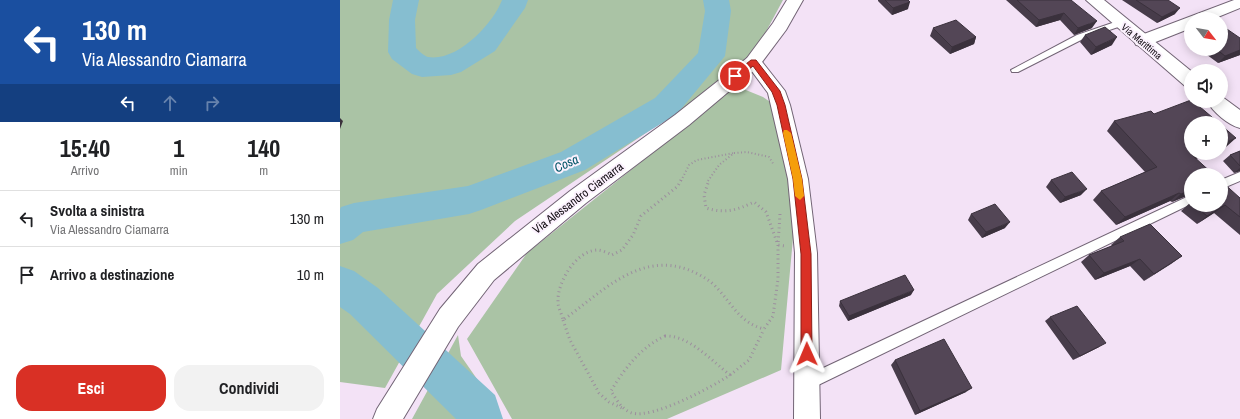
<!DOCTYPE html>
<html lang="it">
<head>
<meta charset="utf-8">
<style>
  :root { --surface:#fff; --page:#f2f2f2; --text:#202124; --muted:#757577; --line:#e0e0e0; --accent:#d93025 }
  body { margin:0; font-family:"Archivo Narrow",sans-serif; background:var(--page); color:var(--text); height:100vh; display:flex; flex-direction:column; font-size:15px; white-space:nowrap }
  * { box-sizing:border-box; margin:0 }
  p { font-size:13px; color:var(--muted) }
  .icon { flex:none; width:22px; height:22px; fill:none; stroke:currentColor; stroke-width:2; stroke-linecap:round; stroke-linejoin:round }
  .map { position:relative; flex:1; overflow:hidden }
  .sheet { display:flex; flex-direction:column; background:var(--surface); width:340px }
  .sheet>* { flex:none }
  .banner { background:#1a4fa0; color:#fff; overflow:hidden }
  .needle { width:26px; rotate:121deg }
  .buttons { position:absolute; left:844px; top:12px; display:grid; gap:8px }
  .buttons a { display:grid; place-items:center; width:44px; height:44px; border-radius:50%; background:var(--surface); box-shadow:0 2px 10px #0003; font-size:20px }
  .pin { position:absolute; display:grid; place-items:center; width:34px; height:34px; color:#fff; margin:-17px; border:2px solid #fff; border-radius:50%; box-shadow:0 1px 4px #0007 }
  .me { position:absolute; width:44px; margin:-22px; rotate:359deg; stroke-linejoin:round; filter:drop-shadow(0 0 3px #0008) }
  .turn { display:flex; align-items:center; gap:14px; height:84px; padding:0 16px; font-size:18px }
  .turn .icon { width:52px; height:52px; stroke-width:2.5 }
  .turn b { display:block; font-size:28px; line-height:34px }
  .lanes { display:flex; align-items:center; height:38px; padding:0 16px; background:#0003; justify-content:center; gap:20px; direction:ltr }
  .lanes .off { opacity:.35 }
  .eta { display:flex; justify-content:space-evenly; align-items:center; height:68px; text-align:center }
  .eta b { font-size:24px; font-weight:800; line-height:28px }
  .action { display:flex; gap:8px; margin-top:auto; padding:8px 16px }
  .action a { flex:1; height:46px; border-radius:16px; background:var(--accent); color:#fff; font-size:16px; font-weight:800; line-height:46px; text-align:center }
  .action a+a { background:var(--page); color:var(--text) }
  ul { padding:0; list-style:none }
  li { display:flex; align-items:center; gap:12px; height:56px; padding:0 16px; border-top:1px solid var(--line) }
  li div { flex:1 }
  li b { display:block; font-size:15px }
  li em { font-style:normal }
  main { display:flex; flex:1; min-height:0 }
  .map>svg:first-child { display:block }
  .green { fill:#aac3a5 }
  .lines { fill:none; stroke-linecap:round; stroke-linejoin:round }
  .river { fill:#86bed0; fill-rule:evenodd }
  .lane-casing { stroke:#726475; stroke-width:2 }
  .street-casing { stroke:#726475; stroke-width:2 }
  .secondary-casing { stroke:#726475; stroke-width:2 }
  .path-far1 { stroke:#9c8f9e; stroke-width:2; stroke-dasharray:1 2.5; stroke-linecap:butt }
  .path { stroke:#9c8f9e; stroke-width:3; stroke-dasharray:1 3.5; stroke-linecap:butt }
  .lane { fill:#fff; fill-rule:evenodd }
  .street { fill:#fff; fill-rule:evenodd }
  .secondary { fill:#fff; fill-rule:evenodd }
  .wall { fill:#473c4a }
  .shaded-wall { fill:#3a313c }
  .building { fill:#534656; stroke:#3a313c }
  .route { fill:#d93025; stroke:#8d1f18 }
  .slow { fill:#f59e0b }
  .labels { text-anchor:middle; stroke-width:4; stroke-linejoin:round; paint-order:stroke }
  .far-street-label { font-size:10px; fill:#0f0910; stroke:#fcf2fe }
  .street-label { font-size:12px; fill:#0f0910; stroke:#fcf2fe }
  .water-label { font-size:13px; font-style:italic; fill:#025568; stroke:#fcf2fe }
</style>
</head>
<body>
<main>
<section class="sheet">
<div class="banner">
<div class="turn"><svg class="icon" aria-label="left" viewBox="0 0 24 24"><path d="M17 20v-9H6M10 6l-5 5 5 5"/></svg><div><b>130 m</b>Via Alessandro Ciamarra</div></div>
<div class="lanes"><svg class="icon" aria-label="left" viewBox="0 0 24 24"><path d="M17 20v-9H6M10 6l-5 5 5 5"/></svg><svg class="icon off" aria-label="ahead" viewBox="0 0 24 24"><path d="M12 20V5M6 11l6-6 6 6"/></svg><svg class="icon off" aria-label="right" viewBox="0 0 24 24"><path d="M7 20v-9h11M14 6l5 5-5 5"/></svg></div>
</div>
<div class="eta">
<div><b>15:40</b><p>Arrivo</p></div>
<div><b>1</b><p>min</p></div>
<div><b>140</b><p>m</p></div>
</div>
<ul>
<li><svg class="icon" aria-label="left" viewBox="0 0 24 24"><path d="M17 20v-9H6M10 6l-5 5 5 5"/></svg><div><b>Svolta a sinistra</b><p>Via Alessandro Ciamarra</p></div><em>130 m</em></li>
<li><svg class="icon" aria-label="arrive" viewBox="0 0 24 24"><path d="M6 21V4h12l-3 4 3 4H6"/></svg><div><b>Arrivo a destinazione</b></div><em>10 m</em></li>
</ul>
<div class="action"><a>Esci</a><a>Condividi</a></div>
</section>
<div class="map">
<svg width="900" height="419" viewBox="0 0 900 419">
  <rect width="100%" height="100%" fill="#f3e2f6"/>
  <path class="green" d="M0,0H443L416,50L346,106L175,221L97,294L45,388L0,382Z
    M396,86L423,97L436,106L455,216L441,370L327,419H172L127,339L187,253Z
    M118,335L121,356L137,379L154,409L157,419H72Z"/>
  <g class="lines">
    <path class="river" d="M53,0H79L75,20L76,48C79,51 84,56 88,57C117,62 153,24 162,0H188L185,8L155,51L121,72L111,75L82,77L72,74L52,59L48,52L49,20Z
      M363,0H389L391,11L385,56L337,114L245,170L141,210L129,214L23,232L13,240L0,244V209L1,207L14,203L128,186L221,152L315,98L358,53L365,11Z
      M0,266L14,271L38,288L155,395L163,419H116L10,314L0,307Z"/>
    <g class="lane-casing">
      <path id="lane" d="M781,20L784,21V25L743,39L678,72H672L671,70L737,35Z
        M900,172V181L881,189V180Z
        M851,195V204L472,388L467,390L462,388L460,383L462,378Z"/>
    </g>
    <g class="street-casing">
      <path id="street" d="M894,0H900V8L873,19H851V28L808,45L802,46L796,45L794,41L796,37Z
        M413,56L419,58L445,91L450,105L468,179L477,253L480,419H454L455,253L448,179L428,93L405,62L407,58Z"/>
    </g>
    <g class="secondary-casing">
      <path id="secondary" d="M447,0H463L446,30L419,66L349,125L246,203L154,280L118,327L63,419H33L37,409L100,309L138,264L230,191L335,115L407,58L433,23Z
        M746,0H764L851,71V87L845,86Z
        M881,96L900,110V128C888,125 873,112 867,101H881Z"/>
    </g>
    <path class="path-far1" d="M394,153L407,152L429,157L434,165
      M341,181L349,165L357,160L394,153
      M368,181L379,165L394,153"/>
    <path class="path" d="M341,180L338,186L301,216L293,235L282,250L272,255C268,253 262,250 257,250C236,251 217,282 218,302C218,308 222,314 223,320C261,293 299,251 349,270C359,274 370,280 377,288C393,305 400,323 424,329L433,316L438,279V245L426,212L414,202C397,210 385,214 366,208L364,195L369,180
      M440,214L438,245L445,246
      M223,320L230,340L259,393L269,402L284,409
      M325,336C349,335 372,361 390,375C372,387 313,419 292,413C282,410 276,399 271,391C284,369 301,347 325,336Z
      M390,375L409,360L424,329"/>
    <use href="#lane" class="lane"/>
    <use href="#street" class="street"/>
    <use href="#secondary" class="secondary"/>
  </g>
  <path class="wall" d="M538,0H568V9L552,15L538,1Z
    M666,0H731L752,28L734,35L720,20L696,27Z
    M782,0H828L835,14L817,23Z
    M593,28L636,37L634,44L610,54L590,36Z
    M745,35L772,45L751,55L740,42Z
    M851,35V43L847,40Z
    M900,38V55L878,63L859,49H881Z
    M774,121L851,153H870L856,159L851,175V194L832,202L830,201L776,225L753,200L761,191L805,172L767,131Z
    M900,151V171L894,173L883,161L890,155Z
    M711,180L741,195L720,203L706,187Z
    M900,198V235L874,213L857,224L841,211L851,202V205H881Z
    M631,214L665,228L642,238L628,220Z
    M780,237L842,256L804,281L790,266L755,280L741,262L749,255L772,246L771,245Z
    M571,295L508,321L499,306L500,301Z
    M710,317L759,347L733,360L705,321Z
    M555,360L626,392L575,415L551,365Z"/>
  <path class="shaded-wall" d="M570,2L568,9L552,15L553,8Z
    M840,8L835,14L817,23L822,17Z
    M724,13L720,20L696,27L699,20Z
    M757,21L752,28L734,35L738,28Z
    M636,37L634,44L610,54L612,47Z
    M777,37L772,45L751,55L756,47Z
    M900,50V55L878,63L885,56Z
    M0,118L3,121L0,129Z
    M896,138L886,147L881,149V144Z
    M857,153H870L842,164L852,155Z
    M900,168V171L894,173Z
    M747,189L741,195L720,203L725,197Z
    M851,190V194L832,202L841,194Z
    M839,193L830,201L776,225L785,217Z
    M885,205L874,213L857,224L867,216Z
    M670,222L665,228L642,238L646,232Z
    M842,256L831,264L804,281L814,274Z
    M800,259L790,266L755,280L764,273Z
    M574,290L571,295L508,321L509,316Z
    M766,343L759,347L733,360L740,356Z
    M632,388L626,392L575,415L580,411Z"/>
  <path class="building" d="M545,0H568L570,2L553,8Z
    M677,0H731L757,21L738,28L724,13L699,20Z
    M796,0H828L840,8L822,17Z
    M616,20L636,37L612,47L593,28Z
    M881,25L900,38V50L885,56L876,49H881Z
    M765,27L777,37L756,47L745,35Z
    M851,100V101H853L879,123H851V153H857L852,155L874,175H851V190L841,194L839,193L785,217L761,191L817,167L774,121L811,111L814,114Z
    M881,125L896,138L881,144Z
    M900,151V166L890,155Z
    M732,172L747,189L725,197L711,180Z
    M881,181L900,198V217L885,205L867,216L854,205H881Z
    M655,204L670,222L646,232L631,214Z
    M810,224L842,256L814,274L800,259L764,273L749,255L784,241L780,237Z
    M565,275L574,290L509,316L500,301Z
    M737,306L766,343L740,356L710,317Z
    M604,339L632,388L580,411L555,360Z"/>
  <path class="route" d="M411,60H416L440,91L445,105L462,179L471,254L472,354L471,358L467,359L463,358L461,354V254L453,179L437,105L432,92L413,66L398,78H392L391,76Z"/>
  <path class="slow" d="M444,130H447L451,133L462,179L464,196L460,200L455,196L453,179L443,133Z"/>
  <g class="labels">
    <g class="far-street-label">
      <text transform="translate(802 41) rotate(40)" y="4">Via Marittima</text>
    </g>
    <g class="street-label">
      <text transform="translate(238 198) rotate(-37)" y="4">Via Alessandro Ciamarra</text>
    </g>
    <g class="water-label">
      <text transform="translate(226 163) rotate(-24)" y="5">Cosa</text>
    </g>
  </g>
</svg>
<div class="buttons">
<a><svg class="needle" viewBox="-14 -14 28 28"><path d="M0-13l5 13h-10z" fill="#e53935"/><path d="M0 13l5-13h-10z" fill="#757577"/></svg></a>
<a><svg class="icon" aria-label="sound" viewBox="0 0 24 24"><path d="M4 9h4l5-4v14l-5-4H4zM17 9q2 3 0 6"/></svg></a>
<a>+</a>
<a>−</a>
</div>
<div class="pin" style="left:395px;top:76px;background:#d93025"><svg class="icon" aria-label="arrive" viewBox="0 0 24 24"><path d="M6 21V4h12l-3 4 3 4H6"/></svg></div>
<svg class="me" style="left:467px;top:354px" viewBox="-20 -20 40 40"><path d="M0-17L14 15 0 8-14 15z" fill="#d93025" stroke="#fff" stroke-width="4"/></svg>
</div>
</main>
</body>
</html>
